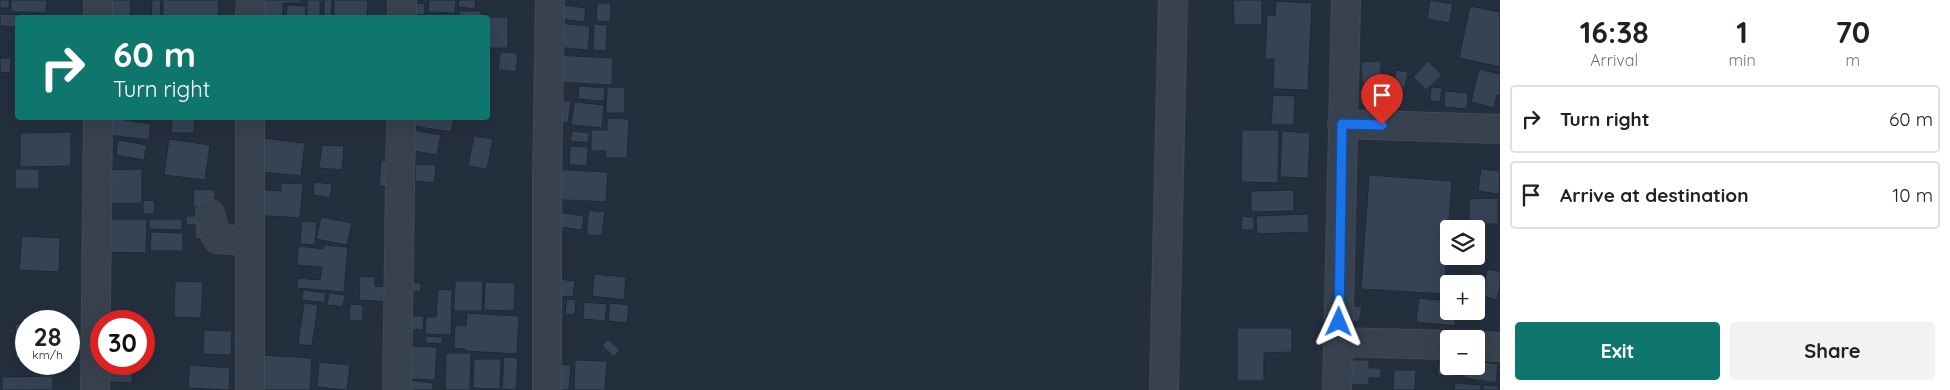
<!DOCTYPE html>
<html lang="en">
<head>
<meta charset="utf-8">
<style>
  :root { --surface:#fff; --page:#f2f2f2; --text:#202124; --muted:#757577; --line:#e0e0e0; --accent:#0f766e }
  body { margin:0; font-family:Quicksand,sans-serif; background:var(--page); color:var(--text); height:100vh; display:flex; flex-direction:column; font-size:19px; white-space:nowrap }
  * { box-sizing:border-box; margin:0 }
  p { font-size:16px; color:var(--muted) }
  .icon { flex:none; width:28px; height:28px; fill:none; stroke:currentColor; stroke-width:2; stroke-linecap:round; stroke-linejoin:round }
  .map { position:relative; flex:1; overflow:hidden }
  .side { display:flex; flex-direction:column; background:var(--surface); width:450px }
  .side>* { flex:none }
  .hud { position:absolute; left:15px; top:15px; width:475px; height:105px; border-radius:5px; box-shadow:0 5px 20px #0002; background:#0f766e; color:#fff; overflow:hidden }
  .buttons { position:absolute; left:1440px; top:220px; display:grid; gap:10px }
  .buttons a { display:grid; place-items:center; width:45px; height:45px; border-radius:5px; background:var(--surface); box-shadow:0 5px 20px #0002; font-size:25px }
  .speed { position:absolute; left:15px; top:310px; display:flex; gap:10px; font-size:25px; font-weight:700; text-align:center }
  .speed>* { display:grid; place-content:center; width:65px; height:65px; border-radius:50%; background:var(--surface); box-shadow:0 5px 20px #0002; line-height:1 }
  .speed small { font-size:12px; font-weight:400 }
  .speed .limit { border:8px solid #d22; background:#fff; color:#111 }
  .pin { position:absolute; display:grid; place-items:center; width:42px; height:42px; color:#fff; margin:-51px -21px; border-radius:50% 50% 50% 0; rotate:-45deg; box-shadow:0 0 5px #0007 }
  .pin .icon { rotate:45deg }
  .me { position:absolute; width:55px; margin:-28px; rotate:1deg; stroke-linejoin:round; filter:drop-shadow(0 0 4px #0008) }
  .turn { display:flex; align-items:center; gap:18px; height:105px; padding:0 15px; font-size:22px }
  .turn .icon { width:65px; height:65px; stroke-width:2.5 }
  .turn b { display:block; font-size:35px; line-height:42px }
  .eta { display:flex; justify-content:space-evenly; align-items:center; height:85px; text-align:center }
  .eta b { font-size:30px; font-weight:700; line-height:35px }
  .action { display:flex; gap:10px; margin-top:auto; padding:10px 15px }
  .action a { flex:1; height:58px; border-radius:5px; background:var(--accent); color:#fff; font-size:20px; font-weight:700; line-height:58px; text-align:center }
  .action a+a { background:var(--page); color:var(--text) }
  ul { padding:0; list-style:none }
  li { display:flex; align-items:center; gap:15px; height:68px; margin:0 10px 8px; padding:0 5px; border:2px solid var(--line); border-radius:5px }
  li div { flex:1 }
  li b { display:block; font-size:19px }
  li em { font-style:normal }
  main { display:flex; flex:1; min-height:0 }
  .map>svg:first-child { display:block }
  .building { fill:#364354; stroke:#1f2835 }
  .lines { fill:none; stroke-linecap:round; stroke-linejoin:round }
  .minor-casing { stroke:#414a57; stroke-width:30 }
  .minor { stroke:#38414e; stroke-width:28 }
  .route-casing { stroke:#114b97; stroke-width:12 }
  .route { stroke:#1a73e8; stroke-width:9 }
</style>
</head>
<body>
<main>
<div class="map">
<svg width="1500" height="390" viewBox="0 0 1500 390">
  <rect width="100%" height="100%" fill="#242f3e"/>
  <path class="building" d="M0,0H9V8H0Z
    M11,0H47L46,13L11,12Z
    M100,0H131L130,18H99Z
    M152,0H161L160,18H151Z
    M163,0H219L218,18H163Z
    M254,0H302L301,3H283V18L253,17Z
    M307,0H320V18H307Z
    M324,0H332L331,18H324Z
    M334,0H368L367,17L334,16Z
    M429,0H456L455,13L428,12Z
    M459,0H476L475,9L458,7Z
    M1233,0H1262V25H1234Z
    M1430,0L1453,4L1449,23L1427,19Z
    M1276,1L1312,3L1308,90L1273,89L1274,59H1265L1267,15L1275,16Z
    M406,2L425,4L424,15L405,13Z
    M597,3H611L610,22L596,21Z
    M555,4L586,8L584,22L554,18Z
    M287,5L306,6L305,18H286Z
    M1470,6L1500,12V67L1459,58Z
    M459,11H481V18H459Z
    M0,14L34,15V18H18V27L0,26Z
    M484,17H508V48H488V18Z
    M558,23L590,26L588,50L555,47Z
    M594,24L607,25L606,51L593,50Z
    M500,52L518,53L516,72L498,70Z
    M554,55L613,58L612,85L553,82Z
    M0,58H11L10,73L0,72Z
    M1381,61V82L1362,83L1361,62Z
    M1428,61L1442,75L1426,90L1413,77Z
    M1479,69L1500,74V96L1497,95L1494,108L1471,102Z
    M1396,70L1408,72L1405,88L1393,86Z
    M579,86L605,88L604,101L578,99Z
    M607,87H625V113H606Z
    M1431,87L1442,88L1440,102L1430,101Z
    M1445,91L1468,93L1467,109L1444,107Z
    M1273,95L1295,96L1294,125H1271Z
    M556,100L571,101L568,123L554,122Z
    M574,102L604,105L602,128L571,125Z
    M112,118L151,124L149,140L109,135Z
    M172,118H195L194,133H171Z
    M409,118H454L451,132L408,125Z
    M607,118L629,119L627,158H605L606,151H591V130H607Z
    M413,130L441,135L437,155L409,150Z
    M1242,130H1279L1278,183L1241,182Z
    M572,131L590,133L588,143L570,141Z
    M1282,131L1310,133L1308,178L1280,177Z
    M71,132V166L20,167V133Z
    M474,136L493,139L487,169L468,166Z
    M254,137L305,143L301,176L250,171Z
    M169,139L210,145L205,180L164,175Z
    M118,140L147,145L144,160L116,155Z
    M322,145L344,146L342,170L319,168Z
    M570,146L588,147L587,166L569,165Z
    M381,160L398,162L396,188L379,186Z
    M416,164L436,165L434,183L415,181Z
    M15,169H39V189H15Z
    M142,169V203L101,204V170Z
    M550,169L608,172L606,202L548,199Z
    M1481,169L1500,171L1499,194L1478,191Z
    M1369,175L1452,181L1444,294L1361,289Z
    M314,182L332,184L330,198L313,195Z
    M281,183L303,184L300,218L251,215L254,189L281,191Z
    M194,189L215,190V207H193Z
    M1294,190V211L1251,212V191Z
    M1498,198V224H1469V199Z
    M143,200L155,201L154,214H143Z
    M589,210L605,212L602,236L586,235Z
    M557,212L584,216L582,230L554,226Z
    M1308,214L1309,232L1257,234L1256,216Z
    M186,216H208V239H195V225H186Z
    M1242,216L1254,217V230H1241Z
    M321,217L352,223L347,245L316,239Z
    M100,219H147L146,253L99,252Z
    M149,219H182V230L149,229Z
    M302,221L317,222L315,245L300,244Z
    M151,232L183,233V251H150Z
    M22,236L60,238L59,272L19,270Z
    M324,245L348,247L344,292L297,288L298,278L320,280L322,267L297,265L298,246L323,249Z
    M1487,269L1500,271V286L1497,300L1482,296Z
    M594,274L626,277L624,300L592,296Z
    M360,276L375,277V286L393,287L392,302L359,300Z
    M559,279L575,281L573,297L558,296Z
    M175,281L203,282L201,318L174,317Z
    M455,281H483L482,311H454Z
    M409,282L421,283V292L408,291Z
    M485,282L515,283L514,311L484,310Z
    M438,289L452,290L451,335L425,334L426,317H436Z
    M303,290L326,293L325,303L302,300Z
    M329,293L345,295L343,307L327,305Z
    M1419,298L1449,301V311H1457L1455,326L1416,322Z
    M567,299L576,300L575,315L565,314Z
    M584,302L607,304L605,321L583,319Z
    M304,303L318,305L312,346L298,344Z
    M610,303L629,305L627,323L608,321Z
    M350,304L363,305V321L349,320Z
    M1345,304L1362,307L1359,322L1343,319Z
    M467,313L519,316L517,354L465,351V349L454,348L455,325L466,326Z
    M406,316H424L423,330L405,329Z
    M15,324H26V358L16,359Z
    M1237,328H1292V352L1264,353V381H1237Z
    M204,330L232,331L231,355L203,354Z
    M426,336L442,337V344L426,343Z
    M608,339L620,350L614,357L602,346Z
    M412,346L437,347L435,380L410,379Z
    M446,353H471L470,390H445Z
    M260,355L312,358L310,390H258Z
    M504,357L518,358L516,390L502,389Z
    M474,359H501L500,389L473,388Z
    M575,360L607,361L605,390H574Z
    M1345,360H1369V368H1381V378H1369V385L1346,384Z
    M1439,360L1449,361V366H1452L1451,377L1437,375Z
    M1476,361L1498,364L1496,383L1464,378L1466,366H1476Z
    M319,362L350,365L347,390L317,387Z
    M110,364H133L132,383L109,382Z
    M550,364L571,365L569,390H548Z
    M190,365L230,368L229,390L188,388Z
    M1394,370H1416L1415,390H1393Z
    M53,376V390H2V377Z
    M409,380L433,383V390H409Z
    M1455,383L1481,385V390H1454Z
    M1483,385L1498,386V390H1483Z"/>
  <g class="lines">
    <g class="minor-casing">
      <path id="minor" d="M98,18V0
        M250,18L251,0
        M402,18V0
        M250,118V390
        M1342,124L1500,129
        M210,214L215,234L218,239L249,241
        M1339,342L1449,345
        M1476,346L1500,347
        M95,390L98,118
        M397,390L401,118
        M547,390V181L550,0
        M1164,390L1173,0
        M1337,390L1346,0"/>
    </g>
    <use href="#minor" class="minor"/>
  </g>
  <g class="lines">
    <g class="route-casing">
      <path id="route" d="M1339,322L1342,124L1382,125"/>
    </g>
    <use href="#route" class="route"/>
  </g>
</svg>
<div class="buttons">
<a><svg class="icon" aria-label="layers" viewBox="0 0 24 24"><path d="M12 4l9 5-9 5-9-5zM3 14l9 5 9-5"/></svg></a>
<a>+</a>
<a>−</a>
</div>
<div class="speed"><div>28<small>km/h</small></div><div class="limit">30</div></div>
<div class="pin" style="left:1382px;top:125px;background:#d93025"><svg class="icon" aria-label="arrive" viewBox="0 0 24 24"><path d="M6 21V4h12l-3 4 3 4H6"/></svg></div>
<svg class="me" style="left:1339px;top:322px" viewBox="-20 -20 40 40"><path d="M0-17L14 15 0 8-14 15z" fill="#1a73e8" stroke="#fff" stroke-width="4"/></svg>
<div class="hud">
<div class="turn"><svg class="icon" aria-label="right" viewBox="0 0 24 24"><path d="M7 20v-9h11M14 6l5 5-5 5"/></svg><div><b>60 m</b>Turn right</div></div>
</div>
</div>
<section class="side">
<div class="eta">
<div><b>16:38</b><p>Arrival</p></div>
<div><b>1</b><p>min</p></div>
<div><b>70</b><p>m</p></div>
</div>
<ul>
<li><svg class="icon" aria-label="right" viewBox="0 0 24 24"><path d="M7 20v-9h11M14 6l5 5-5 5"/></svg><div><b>Turn right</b></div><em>60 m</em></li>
<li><svg class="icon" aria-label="arrive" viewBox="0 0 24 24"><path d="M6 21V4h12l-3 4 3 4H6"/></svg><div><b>Arrive at destination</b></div><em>10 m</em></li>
</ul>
<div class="action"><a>Exit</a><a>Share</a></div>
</section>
</main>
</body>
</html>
